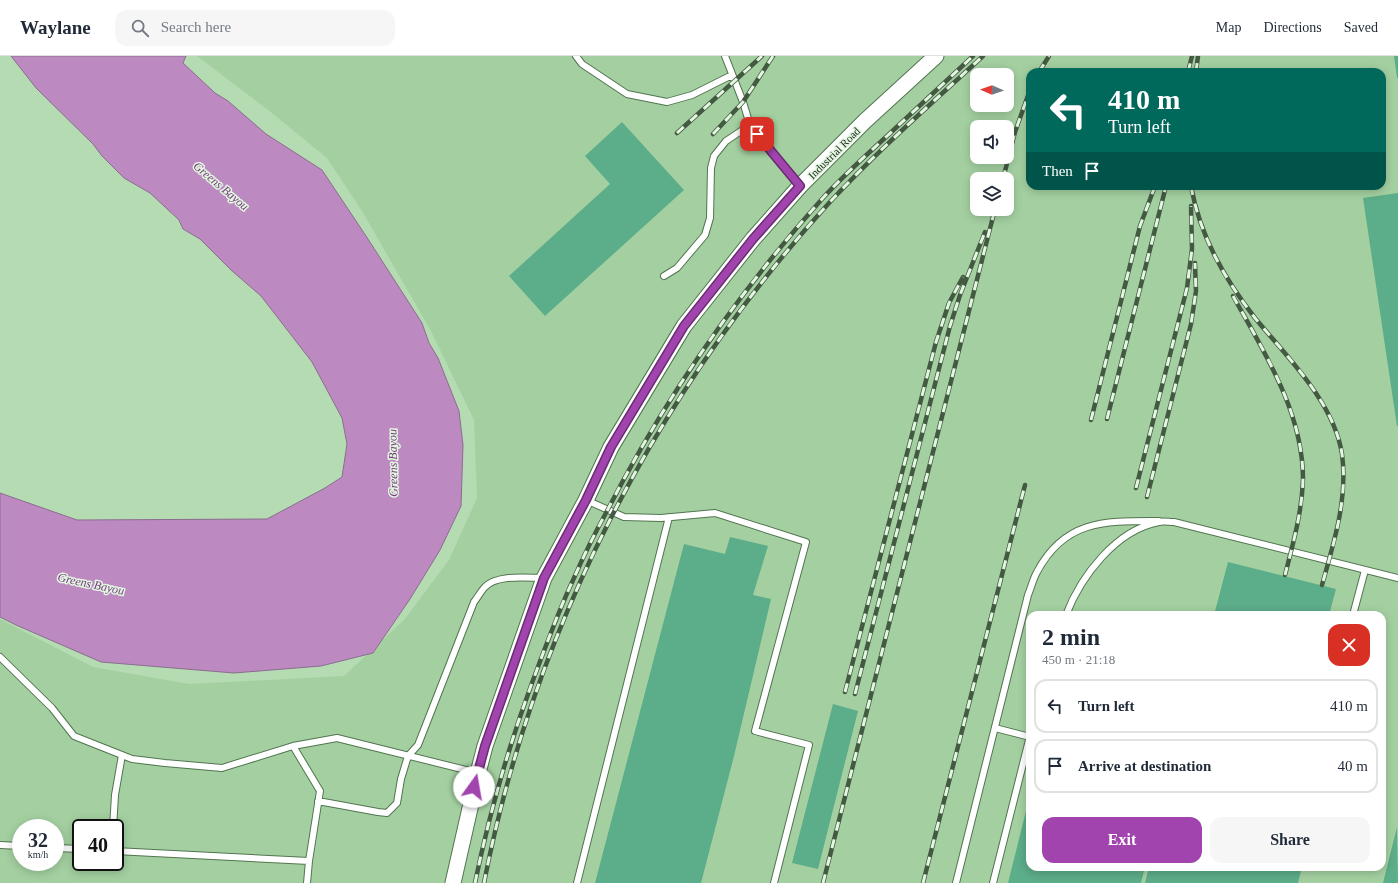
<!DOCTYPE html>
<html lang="en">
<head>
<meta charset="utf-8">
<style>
  :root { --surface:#fff; --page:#f6f6f7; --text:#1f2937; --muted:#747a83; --line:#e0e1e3; --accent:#a244ae }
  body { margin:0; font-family:"Times New Roman",serif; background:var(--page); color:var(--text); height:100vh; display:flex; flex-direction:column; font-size:15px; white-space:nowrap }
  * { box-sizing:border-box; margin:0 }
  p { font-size:13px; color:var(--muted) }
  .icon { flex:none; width:22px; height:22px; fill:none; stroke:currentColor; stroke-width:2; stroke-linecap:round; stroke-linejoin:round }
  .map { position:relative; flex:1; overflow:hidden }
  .panel { position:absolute; left:1026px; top:555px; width:360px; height:260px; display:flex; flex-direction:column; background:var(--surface); border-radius:12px; box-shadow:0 2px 10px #0003 }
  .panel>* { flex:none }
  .top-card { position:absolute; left:1026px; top:12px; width:360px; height:122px; border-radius:12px; box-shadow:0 2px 10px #0003; background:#00695c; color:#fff; overflow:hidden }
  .needle { width:26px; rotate:272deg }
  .controls { position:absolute; left:970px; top:12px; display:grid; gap:8px }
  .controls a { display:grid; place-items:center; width:44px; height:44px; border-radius:8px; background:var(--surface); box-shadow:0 2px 10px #0003; font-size:20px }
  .speed { position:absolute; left:12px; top:763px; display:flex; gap:8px; font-size:20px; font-weight:700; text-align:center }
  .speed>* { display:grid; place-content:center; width:52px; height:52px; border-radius:50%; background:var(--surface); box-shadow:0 2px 10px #0003; line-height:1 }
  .speed small { font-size:10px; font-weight:400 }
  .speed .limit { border:2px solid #111; border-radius:6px; background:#fff; color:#111 }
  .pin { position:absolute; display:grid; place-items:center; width:34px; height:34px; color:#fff; margin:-17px; border-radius:8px; box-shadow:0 2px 6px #0006 }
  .me { position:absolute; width:44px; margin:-22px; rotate:13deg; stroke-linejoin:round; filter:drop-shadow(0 0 3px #0008) }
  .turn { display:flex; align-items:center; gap:14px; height:84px; padding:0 16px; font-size:18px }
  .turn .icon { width:52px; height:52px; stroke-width:2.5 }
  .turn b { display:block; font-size:28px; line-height:34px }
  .then { display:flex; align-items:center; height:38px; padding:0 16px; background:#0003; gap:8px; font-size:15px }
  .round { display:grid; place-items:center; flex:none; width:42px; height:42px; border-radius:12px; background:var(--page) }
  .headline { display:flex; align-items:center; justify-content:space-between; height:68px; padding:0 16px }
  h1 { font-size:24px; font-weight:600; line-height:30px }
  .button { display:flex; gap:8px; margin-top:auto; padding:8px 16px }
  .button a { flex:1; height:46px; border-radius:12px; background:var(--accent); color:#fff; font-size:16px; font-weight:600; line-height:46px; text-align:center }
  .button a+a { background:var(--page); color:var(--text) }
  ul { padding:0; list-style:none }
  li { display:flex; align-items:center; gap:12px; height:54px; margin:0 8px 6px; padding:0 8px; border:2px solid var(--line); border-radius:12px }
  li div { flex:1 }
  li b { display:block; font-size:15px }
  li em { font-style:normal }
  header { display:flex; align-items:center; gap:24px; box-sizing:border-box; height:56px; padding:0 20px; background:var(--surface); border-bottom:1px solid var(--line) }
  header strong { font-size:19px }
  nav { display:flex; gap:22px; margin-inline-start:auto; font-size:14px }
  .search { width:280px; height:36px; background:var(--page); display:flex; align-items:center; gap:10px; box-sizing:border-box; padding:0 14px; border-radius:12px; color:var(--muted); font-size:15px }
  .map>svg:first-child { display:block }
  .built { fill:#a4d0a1; fill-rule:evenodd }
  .water { fill:#bc8ac1; stroke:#8b6d8e }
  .building { fill:#5cad89 }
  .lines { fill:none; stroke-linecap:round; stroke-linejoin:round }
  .service-casing { stroke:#527550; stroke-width:8 }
  .tertiary-casing { stroke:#527550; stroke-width:17 }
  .service { stroke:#fff; stroke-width:6 }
  .tertiary { stroke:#fff; stroke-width:15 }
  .rail-casing { stroke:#435942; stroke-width:4.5 }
  .rail { stroke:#e2f6e0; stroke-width:3; stroke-dasharray:9; stroke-linecap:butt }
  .route-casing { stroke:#692c71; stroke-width:10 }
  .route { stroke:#a244ae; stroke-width:7 }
  .labels { text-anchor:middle; stroke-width:3; stroke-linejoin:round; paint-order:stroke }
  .street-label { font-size:11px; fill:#192818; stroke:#e2f6e0 }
  .water-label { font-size:12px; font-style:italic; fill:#76397d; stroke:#e2f6e0 }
</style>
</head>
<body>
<header>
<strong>Waylane</strong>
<div class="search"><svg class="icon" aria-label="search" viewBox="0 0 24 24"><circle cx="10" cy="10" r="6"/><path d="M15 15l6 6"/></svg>Search here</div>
<nav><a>Map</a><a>Directions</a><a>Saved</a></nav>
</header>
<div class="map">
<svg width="1398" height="827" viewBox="0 0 1398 827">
  <rect width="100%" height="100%" fill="#b4dbb1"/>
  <path class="built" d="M197,0H1398V827H0V563L93,611L189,628L344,620L404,564L449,504L477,442L474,364L431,275L362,155L327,102L272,57ZM1030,16H1382V130H1030ZM977,19H1007V49H977ZM977,71H1007V101H977ZM977,123H1007V153H977ZM1030,559H1382V811H1030ZM21,772H55V806H21ZM81,772H115V806H81Z"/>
  <path class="water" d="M11,0H186L183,7L215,37L228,45L266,78L322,114L366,180L422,267L429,287L438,302L459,355L463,389L461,450L440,494L410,543L373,597L321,610L234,617L101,606L16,569L0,561V437L77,464L267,463L325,432L342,421L347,388L342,362L312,306L261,240L231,214L200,183L183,173L179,164L150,137L124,122L102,100L93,88L36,32Z"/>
  <path class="building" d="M1394,0H1398V22H1397Z
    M622,66L684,134L545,260L509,220L610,128L585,100Z
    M1398,137V370H1397L1363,142Z
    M730,481L768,490L753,539L771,543L734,700L701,827H595L684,488L725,498Z
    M1228,506L1336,533L1329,559H1214Z
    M833,648L858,655L818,813L792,807Z
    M1029,743L1030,811H1145L1141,827H1008Z
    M1397,771L1398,827H1383Z
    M1149,811H1302L1298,827H1145Z"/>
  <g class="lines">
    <g class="service-casing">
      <path id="service" d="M576,0L582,8L627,38L667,46L692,39L732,19
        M725,0L743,46L750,69
        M664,220L677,212L705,179L710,162L711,112L714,100L726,85L750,69L764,88L800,130
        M586,444L624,461L661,462L715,457L806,486L755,675L809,689L774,827
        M1066,559C1081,520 1116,474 1159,466C1163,465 1169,466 1174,466L1398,522
        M1353,559L1365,514
        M0,601L52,652L74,680L132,703L165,707L222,712L293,690L337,682L478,717
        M995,672L1030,681
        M293,690L320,735L309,805L307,827
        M318,745L378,756L387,757L397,747L401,723L408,700L418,689L474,546C478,541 481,535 485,531C497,518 528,522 544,522
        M113,772L115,739L122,699
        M0,789L21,790
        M55,792L81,793
        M115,795L309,805
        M577,827L669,461
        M956,827L1028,539C1031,532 1033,523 1037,516C1065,463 1106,465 1159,465
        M993,827L1030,680"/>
    </g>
    <g class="tertiary-casing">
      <path id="tertiary" d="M453,827L478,717L485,690L544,522L586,444L611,391L684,270L753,183L800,130L865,65L936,0"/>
    </g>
    <use href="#service" class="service"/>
    <use href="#tertiary" class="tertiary"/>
    <g class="rail-casing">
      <path id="rail" d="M1039,16L1049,0
        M1188,16L1192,0
        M1196,16L1198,0
        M677,77L762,0
        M713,78L743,46L773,0
        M1003,123L1015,76L1030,34
        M1191,130C1200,180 1224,222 1255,262C1287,301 1334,346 1342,398C1348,443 1334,486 1322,529
        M1233,240C1264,296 1303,356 1303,423C1302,456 1293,488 1285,519
        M1107,363L1166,130
        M1091,364L1140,170L1155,130
        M1136,432L1187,232L1192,193L1191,150
        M1147,441L1191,268L1196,235L1195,207
        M845,636L936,286L949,247L963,221
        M855,638L950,270L960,239L985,176
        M475,827C489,759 508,692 532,627C545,592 558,556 574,522C584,499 595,477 607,455C665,342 737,238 822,143C842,121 864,101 886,81C915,54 944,27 973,0
        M484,827C533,575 656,337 829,147C877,95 931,48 983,0
        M823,827L995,153
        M923,827L1025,429"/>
    </g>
    <use href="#rail" class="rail"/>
  </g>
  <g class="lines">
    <g class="route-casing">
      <path id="route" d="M474,731L485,690L544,522L586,444L611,391L684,270L753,183L800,130L757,78"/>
    </g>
    <use href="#route" class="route"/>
  </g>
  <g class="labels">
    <g class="street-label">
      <text transform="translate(834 97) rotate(-45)" y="4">Industrial Road</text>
    </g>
    <g class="water-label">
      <text transform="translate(221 130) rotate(40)" y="4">Greens Bayou</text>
      <text transform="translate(393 407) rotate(-91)" y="4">Greens Bayou</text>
      <text transform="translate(91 528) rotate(12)" y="4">Greens Bayou</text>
    </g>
  </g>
</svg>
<div class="controls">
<a><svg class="needle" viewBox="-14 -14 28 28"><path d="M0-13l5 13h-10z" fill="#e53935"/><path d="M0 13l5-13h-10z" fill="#747a83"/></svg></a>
<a><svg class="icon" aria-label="sound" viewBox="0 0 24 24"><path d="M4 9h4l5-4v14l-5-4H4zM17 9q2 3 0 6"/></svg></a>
<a><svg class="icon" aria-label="layers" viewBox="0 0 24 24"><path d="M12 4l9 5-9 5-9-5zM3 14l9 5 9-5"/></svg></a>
</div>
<div class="speed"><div>32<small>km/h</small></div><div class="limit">40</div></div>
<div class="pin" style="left:757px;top:78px;background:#d93025"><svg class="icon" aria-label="arrive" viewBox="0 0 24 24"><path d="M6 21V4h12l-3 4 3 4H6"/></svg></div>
<svg class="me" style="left:474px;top:731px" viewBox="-20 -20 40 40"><circle r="19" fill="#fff"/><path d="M0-13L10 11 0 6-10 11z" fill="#a244ae"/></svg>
<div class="top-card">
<div class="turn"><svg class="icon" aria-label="left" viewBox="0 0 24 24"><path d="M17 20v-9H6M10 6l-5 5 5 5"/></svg><div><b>410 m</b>Turn left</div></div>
<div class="then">Then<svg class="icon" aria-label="arrive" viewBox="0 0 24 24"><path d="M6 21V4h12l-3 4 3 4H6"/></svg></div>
</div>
<section class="panel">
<div class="headline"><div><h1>2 min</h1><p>450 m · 21:18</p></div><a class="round" style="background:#d93025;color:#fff"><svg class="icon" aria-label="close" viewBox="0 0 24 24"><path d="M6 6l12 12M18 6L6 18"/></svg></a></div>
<ul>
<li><svg class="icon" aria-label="left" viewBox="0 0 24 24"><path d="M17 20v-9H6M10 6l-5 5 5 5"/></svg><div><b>Turn left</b></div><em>410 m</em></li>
<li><svg class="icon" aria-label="arrive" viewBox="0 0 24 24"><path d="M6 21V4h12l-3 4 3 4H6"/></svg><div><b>Arrive at destination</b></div><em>40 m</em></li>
</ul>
<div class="button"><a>Exit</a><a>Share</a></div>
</section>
</div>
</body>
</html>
